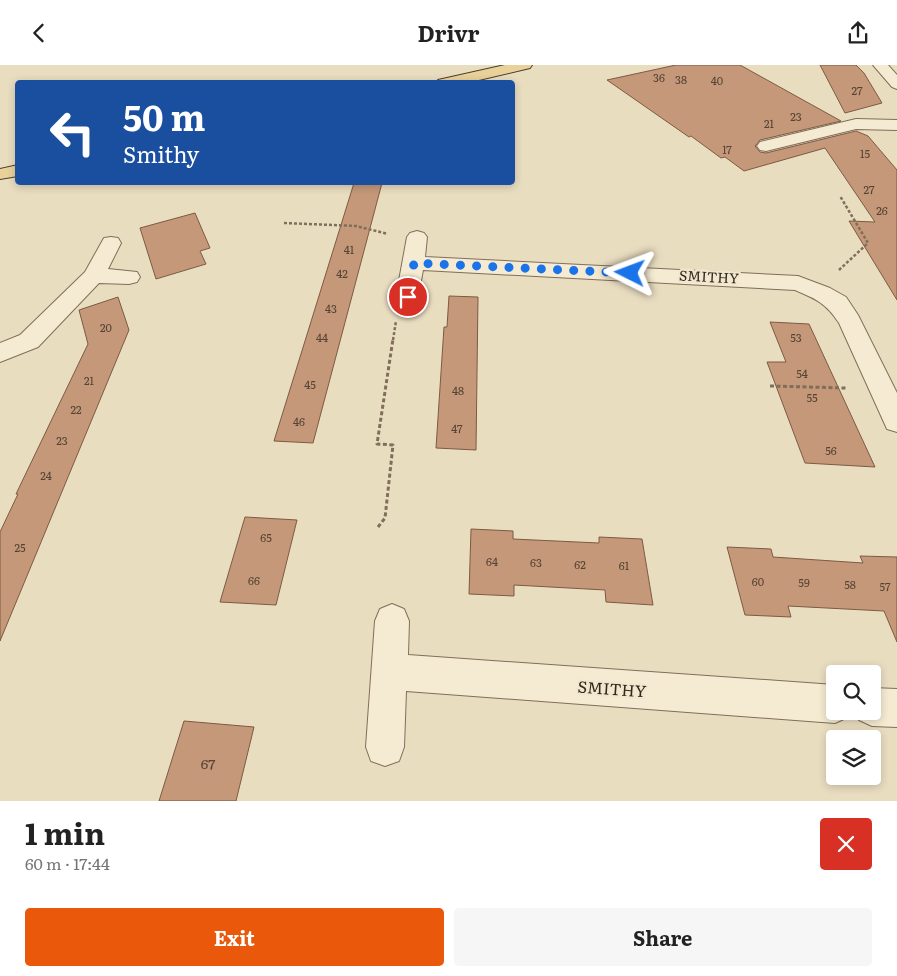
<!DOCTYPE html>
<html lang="en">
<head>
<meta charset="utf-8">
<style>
  :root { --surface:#fff; --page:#f6f6f6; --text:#222; --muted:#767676; --accent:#ea580c }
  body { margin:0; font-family:Literata,serif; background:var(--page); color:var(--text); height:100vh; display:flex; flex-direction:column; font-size:19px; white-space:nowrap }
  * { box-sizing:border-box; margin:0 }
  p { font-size:16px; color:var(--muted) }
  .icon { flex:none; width:28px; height:28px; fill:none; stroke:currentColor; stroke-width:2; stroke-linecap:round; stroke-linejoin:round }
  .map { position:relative; height:736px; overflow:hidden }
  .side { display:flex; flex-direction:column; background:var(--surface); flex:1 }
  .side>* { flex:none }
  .top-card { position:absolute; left:15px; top:15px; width:500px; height:105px; border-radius:5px; box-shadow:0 2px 8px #0003; background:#1a4fa0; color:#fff; overflow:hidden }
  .fabs { position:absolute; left:826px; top:600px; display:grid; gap:10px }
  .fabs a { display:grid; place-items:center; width:55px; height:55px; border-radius:5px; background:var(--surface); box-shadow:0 2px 8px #0003; font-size:25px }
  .pin { position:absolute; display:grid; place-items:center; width:42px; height:42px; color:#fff; margin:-21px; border:2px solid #fff; border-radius:50%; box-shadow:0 1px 5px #0007 }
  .me { position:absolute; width:55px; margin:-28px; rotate:273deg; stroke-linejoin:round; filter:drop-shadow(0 0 4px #0008) }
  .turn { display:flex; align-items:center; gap:18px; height:105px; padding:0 25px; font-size:22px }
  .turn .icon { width:65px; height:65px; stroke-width:2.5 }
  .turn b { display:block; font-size:35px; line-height:42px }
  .round { display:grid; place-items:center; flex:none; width:52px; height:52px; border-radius:5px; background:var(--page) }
  .headline { display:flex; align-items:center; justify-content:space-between; height:85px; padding:0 25px }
  h1 { font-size:30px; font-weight:700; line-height:38px }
  .action { display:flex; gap:10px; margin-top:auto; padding:10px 25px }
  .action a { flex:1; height:58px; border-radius:5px; background:var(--accent); color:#fff; font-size:20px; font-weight:700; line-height:58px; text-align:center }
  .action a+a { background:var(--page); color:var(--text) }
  header { display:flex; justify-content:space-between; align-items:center; height:65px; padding:0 25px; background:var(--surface); font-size:22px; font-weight:700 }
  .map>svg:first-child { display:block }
  .building { fill:#c49879; stroke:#7d5a42 }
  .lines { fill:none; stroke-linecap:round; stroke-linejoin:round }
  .minor-casing { stroke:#806e5a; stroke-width:2 }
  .major-casing { stroke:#4e3d2e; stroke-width:2 }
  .path-far1 { stroke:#806e5a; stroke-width:2.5; stroke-dasharray:3 2; stroke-linecap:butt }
  .path { stroke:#806e5a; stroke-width:3; stroke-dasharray:4 2.5; stroke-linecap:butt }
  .minor { fill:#f5ebd2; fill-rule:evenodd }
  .major { fill:#e9d19a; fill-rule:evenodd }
  .route { stroke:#1a73e8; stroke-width:9; stroke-dasharray:0 16.2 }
  .labels { text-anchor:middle; stroke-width:4.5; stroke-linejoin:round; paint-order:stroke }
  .number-label { font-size:11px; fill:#564334 }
  .street-label { font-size:14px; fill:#31271d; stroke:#f1e7cf }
  .near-number-label { font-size:14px; fill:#564334 }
  .near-street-label { font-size:16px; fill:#31271d; stroke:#f1e7cf }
</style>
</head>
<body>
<header><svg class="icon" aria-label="back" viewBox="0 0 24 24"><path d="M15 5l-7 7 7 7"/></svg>Drivr<svg class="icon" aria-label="share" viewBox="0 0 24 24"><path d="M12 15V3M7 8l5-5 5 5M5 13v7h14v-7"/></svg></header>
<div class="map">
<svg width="897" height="736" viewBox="0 0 897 736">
  <rect width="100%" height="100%" fill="#e9ddc0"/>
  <path class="building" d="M676,0H740L841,56L760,75L755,81L760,87L766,88L856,66L868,71L897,105V235L849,156L875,157L825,83L744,106L725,92L721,93L691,71L689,72L607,15Z
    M820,0H856L864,8L882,38L845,48Z
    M354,118H382L313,378L274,376Z
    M195,148L210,183L200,186L206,199L156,214L140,163Z
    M449,231L478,232L476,385L436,383L444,262H447Z
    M118,232L129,265L0,576V467L18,429H16L88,279L79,245Z
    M770,257L809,259L875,402L805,398L767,297H786Z
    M245,452L297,455L276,540L220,537Z
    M471,464L513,466V474L599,478V472L642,474L653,540L606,537L605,525L514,520V531L469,529Z
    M727,482L771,484L773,492L863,498L860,491L897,492V577L884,546L788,541L791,552L745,550Z
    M184,656L254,662L236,736H159Z"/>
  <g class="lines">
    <g class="minor-casing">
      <path id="minor" d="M873,0H888L897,10V24L892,22Z
        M856,54L897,55V65L856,64L766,86L760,85L757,81L760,77Z
        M417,166L424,168L427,172L425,192L798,211L830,223L846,232L858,250L897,328V367L887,364L839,258C826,238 816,234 795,225L423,205L418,232L415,237L407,240L399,237L396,232L407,172L410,168Z
        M111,172L118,173L121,178L108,204L137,207L140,212L137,217L129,219L99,218L38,282L0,297V278L20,270L85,207L104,173Z
        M392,539L404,544L409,556L408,590L835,620V646H851L848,652L835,658L406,626L404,682L399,696L385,701L371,696L366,682L375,556L380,544Z
        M872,623L897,624V662L872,661L859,655L855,646H872Z"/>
    </g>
    <g class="major-casing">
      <path id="major" d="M505,0H532L530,3L466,18H436L438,15Z
        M18,100V111L0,114V104Z"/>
    </g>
    <path class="path-far1" d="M284,158L356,161L388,169
      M839,205L868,178L840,131
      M393,275L396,256"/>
    <path class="path" d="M770,321L846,323
      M378,462L385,453L393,380L377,379L393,274"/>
    <use href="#minor" class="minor"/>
    <use href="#major" class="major"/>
  </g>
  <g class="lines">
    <path class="route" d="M408,232L414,198L630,208"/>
  </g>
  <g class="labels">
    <g class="number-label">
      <text x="659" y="17">36</text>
      <text x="681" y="19">38</text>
      <text x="717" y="20">40</text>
      <text x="857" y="30">27</text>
      <text x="796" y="56">23</text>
      <text x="769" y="63">21</text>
      <text x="727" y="89">17</text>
      <text x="865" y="93">15</text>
      <text x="869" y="129">27</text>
      <text x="882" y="150">26</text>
      <text x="349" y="189">41</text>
      <text x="342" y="213">42</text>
      <text x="331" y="248">43</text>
      <text x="106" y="267">20</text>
      <text x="322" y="277">44</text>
      <text x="796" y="277">53</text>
      <text x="802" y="313">54</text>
      <text x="89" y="320">21</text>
      <text x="310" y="324">45</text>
      <text x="458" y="330">48</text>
      <text x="812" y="337">55</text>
      <text x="76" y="349">22</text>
      <text x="299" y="361">46</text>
      <text x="457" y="368">47</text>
      <text x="62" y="380">23</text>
      <text x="831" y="390">56</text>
      <text x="46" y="415">24</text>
      <text x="266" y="477">65</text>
      <text x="20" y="487">25</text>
      <text x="492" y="501">64</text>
      <text x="536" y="502">63</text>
      <text x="580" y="504">62</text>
      <text x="624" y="505">61</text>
      <text x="254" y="520">66</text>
      <text x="758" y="521">60</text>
      <text x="804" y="522">59</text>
      <text x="850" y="524">58</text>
      <text x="885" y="526">57</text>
    </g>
    <g class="street-label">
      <text transform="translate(709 212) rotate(3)" y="5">SMITHY</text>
    </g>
    <g class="near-number-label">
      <text x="208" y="704">67</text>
    </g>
    <g class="near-street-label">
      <text transform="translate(612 624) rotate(4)" y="6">SMITHY</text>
    </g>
  </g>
</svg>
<div class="fabs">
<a><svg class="icon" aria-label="search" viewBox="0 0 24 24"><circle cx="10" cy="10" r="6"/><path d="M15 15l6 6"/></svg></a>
<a><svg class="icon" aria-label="layers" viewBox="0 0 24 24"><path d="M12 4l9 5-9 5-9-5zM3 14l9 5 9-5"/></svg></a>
</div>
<div class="pin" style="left:408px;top:232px;background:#d93025"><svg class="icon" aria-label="arrive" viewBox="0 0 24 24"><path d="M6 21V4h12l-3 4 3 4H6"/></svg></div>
<svg class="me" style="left:630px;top:208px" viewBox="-20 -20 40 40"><path d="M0-17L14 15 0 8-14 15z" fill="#1a73e8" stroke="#fff" stroke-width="4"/></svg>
<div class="top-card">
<div class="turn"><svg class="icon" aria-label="left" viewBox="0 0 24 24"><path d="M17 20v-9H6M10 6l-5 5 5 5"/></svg><div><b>50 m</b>Smithy</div></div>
</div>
</div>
<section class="side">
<div class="headline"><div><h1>1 min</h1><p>60 m · 17:44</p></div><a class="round" style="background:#d93025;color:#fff"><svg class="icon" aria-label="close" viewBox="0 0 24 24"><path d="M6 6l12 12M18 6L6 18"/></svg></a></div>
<div class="action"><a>Exit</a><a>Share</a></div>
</section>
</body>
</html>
